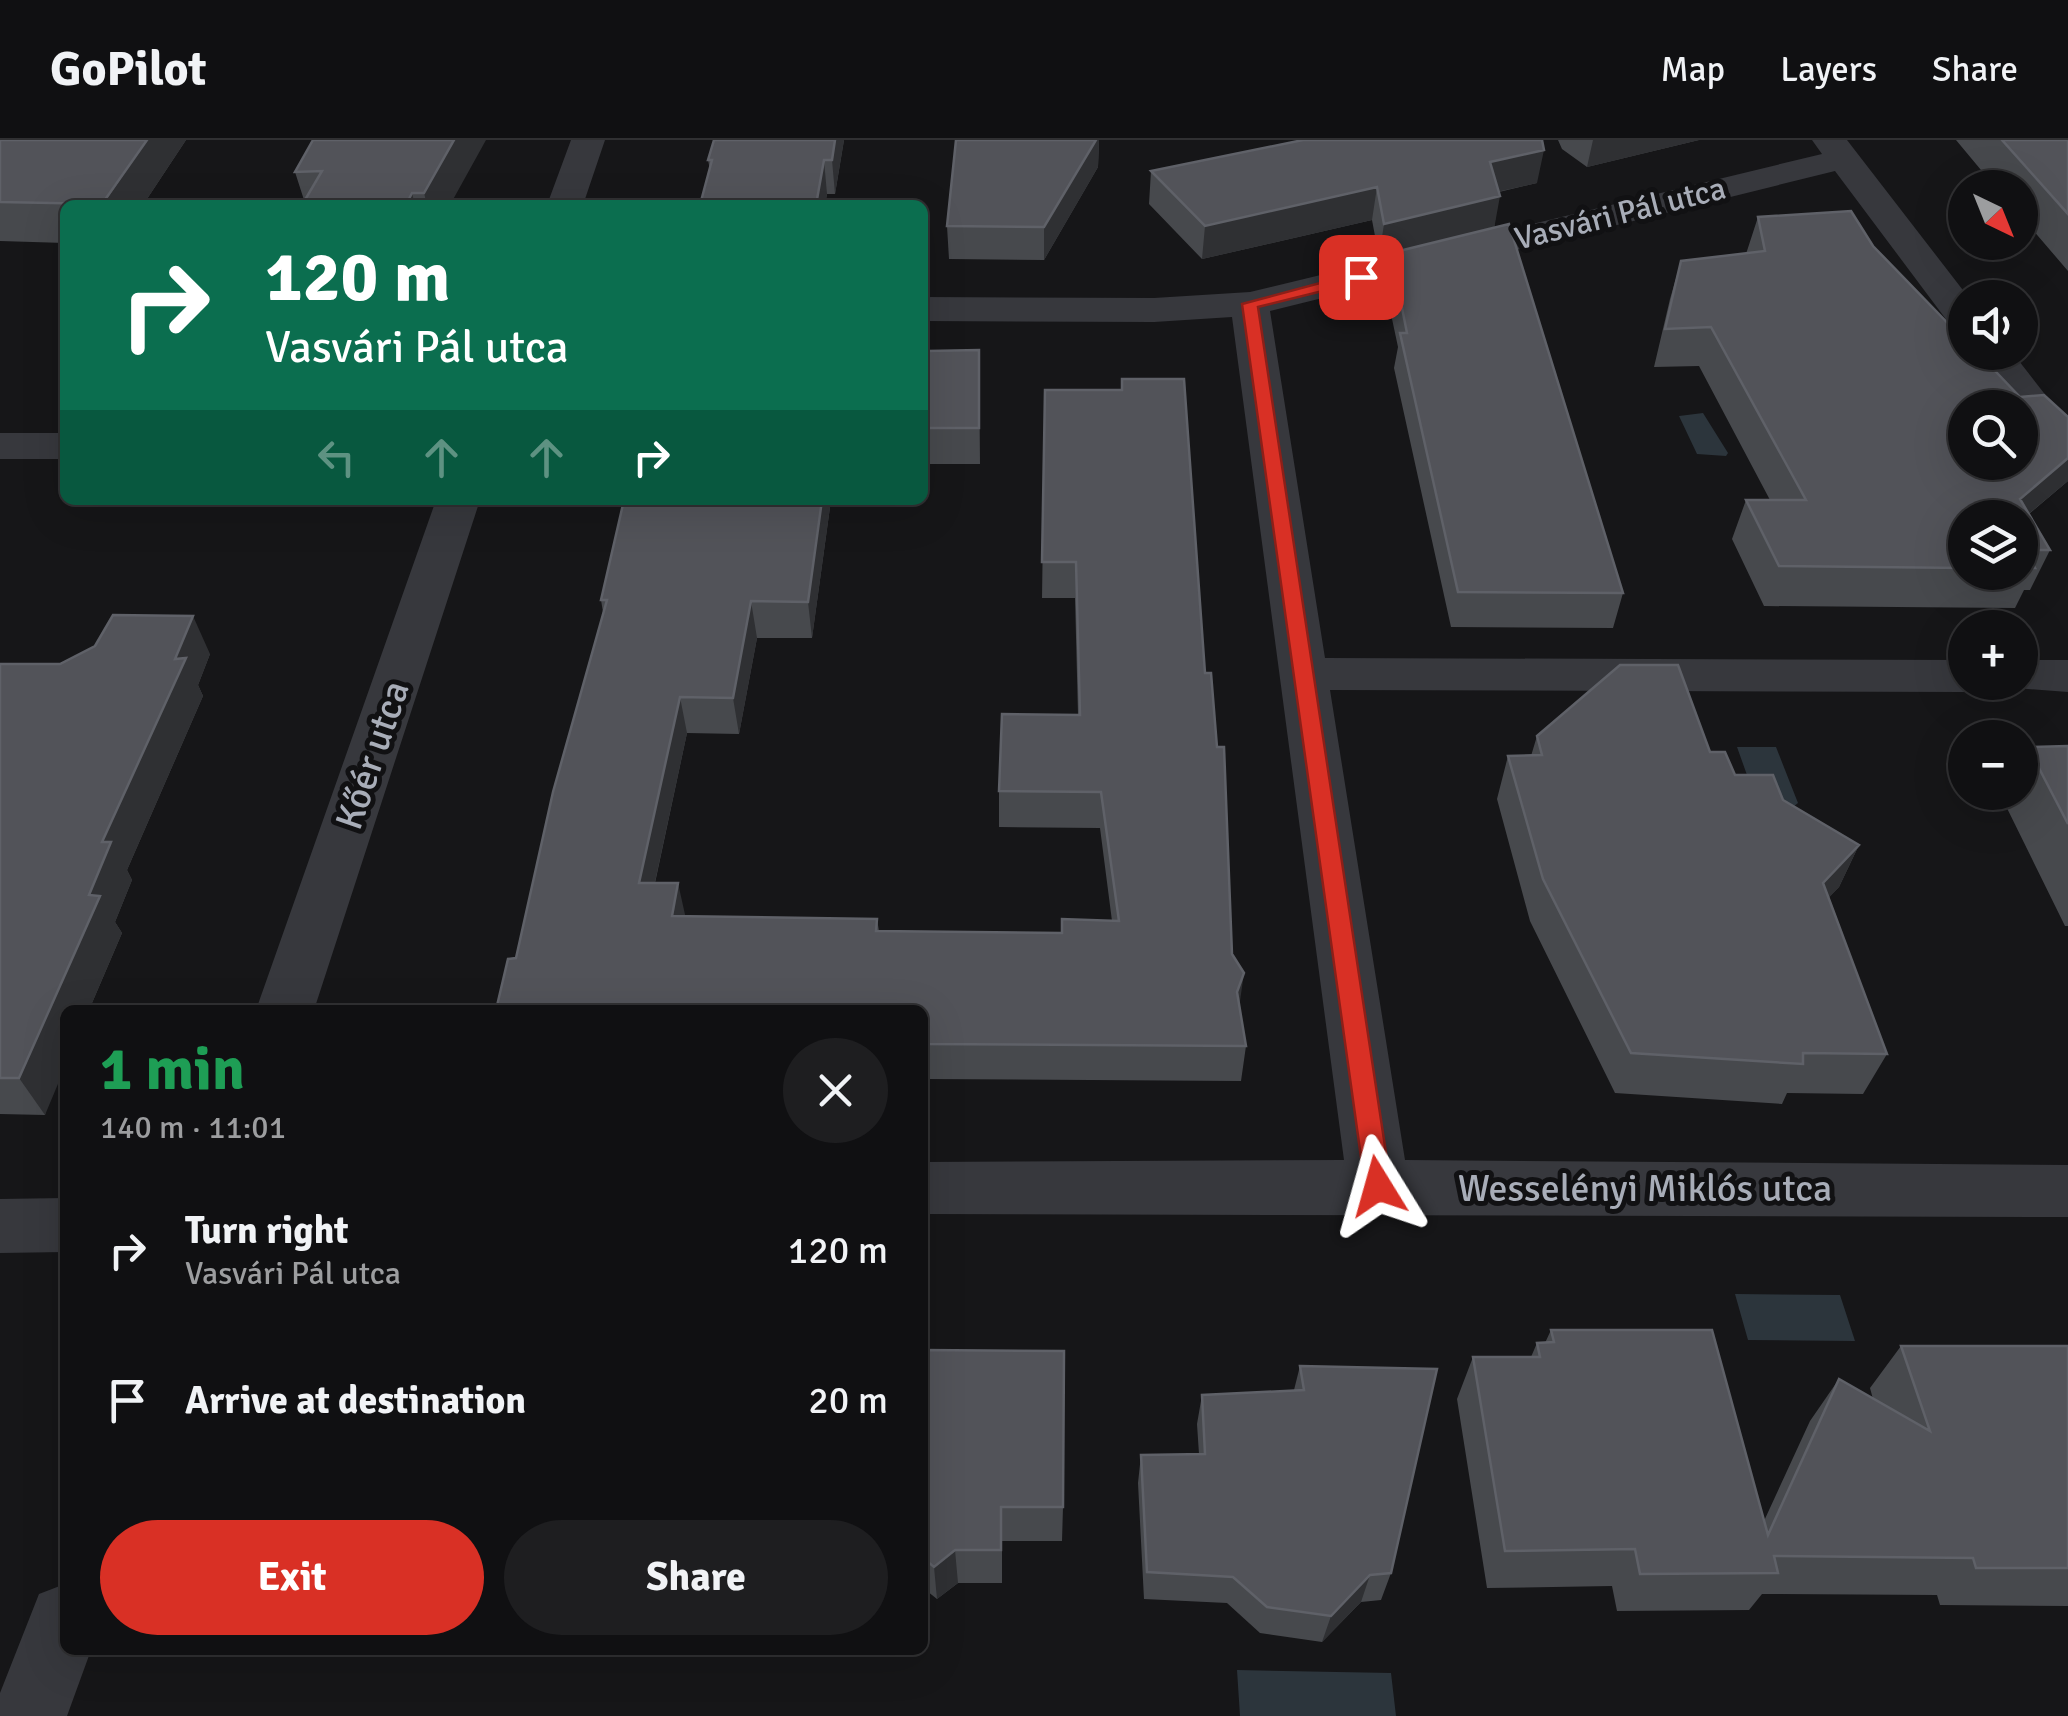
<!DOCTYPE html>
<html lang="en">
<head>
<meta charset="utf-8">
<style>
  :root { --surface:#101012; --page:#1e1e20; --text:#f1f3f6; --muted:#9c9d9f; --line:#303032; --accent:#d93025 }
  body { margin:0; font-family:Signika,sans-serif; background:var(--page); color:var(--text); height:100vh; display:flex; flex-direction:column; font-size:38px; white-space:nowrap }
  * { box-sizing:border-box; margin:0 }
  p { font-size:32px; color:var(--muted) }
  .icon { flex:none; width:55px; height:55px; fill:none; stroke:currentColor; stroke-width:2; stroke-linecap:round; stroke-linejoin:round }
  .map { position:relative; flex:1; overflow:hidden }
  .panel { position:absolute; left:60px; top:865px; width:868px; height:650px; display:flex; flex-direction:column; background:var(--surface); border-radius:15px; box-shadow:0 10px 40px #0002,0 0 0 2px var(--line) }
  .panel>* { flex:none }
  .guide { position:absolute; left:60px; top:60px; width:868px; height:305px; border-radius:15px; box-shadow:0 10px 40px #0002,0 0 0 2px var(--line); background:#0b6e4f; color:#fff; overflow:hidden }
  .needle { width:65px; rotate:137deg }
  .tools { position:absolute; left:1948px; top:30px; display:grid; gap:20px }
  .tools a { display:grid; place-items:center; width:90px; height:90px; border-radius:50%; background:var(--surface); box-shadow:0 10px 40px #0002,0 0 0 2px var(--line); font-size:50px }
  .pin { position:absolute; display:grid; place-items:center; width:85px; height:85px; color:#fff; margin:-42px; border-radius:20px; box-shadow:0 5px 15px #0006 }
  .me { position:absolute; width:110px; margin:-55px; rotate:352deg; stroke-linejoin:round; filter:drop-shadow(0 0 8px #0008) }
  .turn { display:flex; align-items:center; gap:35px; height:210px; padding:0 40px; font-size:45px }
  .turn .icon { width:130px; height:130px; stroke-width:2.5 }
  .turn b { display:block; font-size:70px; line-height:85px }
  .lanes { display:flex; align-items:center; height:95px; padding:0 40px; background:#0003; justify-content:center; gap:50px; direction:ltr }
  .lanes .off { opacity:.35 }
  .round { display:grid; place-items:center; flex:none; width:105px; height:105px; border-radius:52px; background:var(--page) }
  .overview { display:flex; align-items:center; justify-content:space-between; height:170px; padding:0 40px }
  h1 { font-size:60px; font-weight:800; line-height:75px; color:#1e9e55 }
  .primary-button { display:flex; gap:20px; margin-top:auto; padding:20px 40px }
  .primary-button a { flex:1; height:115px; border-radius:60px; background:var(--accent); color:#fff; font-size:40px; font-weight:800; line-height:115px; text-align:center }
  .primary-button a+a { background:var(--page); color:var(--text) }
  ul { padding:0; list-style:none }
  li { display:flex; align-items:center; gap:30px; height:150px; padding:0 40px }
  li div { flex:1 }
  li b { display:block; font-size:38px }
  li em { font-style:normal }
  header { display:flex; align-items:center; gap:60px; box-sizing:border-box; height:140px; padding:0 50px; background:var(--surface); border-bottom:2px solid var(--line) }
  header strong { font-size:48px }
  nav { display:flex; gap:55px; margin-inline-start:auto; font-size:35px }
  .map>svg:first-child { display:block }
  .water { fill:#2c353c }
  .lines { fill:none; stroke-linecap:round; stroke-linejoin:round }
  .minor { fill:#37383d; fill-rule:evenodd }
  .wall { fill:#47494d; fill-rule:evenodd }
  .shaded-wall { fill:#2f3033 }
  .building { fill:#525359; stroke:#5f6168; stroke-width:2.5; fill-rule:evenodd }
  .route { fill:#d93025; stroke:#8d1f18; stroke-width:2.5 }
  .labels { text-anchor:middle; stroke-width:10; stroke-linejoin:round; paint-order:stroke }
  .far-street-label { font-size:32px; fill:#a8adb8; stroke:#111113 }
  .street-label { font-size:38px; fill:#a8adb8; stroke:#111113 }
</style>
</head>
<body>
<header>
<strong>GoPilot</strong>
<nav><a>Map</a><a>Layers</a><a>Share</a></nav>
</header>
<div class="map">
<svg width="2068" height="1576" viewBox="0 0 2068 1576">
  <rect width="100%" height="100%" fill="#161618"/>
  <path class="water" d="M1703,273L1728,313L1726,316L1697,314L1679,276Z
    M1737,607H1776L1798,663L1793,667L1757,663Z
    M1735,1154L1840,1155L1855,1201L1748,1200Z
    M1237,1530L1391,1533L1396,1576H1240Z"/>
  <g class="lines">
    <path class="minor" d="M571,0H605L583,65H547Z
      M1812,0H1847L1969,158H1965V190L1951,186L1835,31L1270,171L1325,518L1965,520V542H1985L1965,552L1330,550L1405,1020L2068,1025V1077L922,1074V1022L1344,1020L1232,177L1154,182L922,181V157L1154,158L1250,152L1822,14Z
      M1971,212H2012L2068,284V325C2048,320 2020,289 2020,268H2012Z
      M0,293H65V319H0Z
      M436,360H480L314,870H256Z
      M2020,520H2068V552L2003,547L2000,542H2020Z
      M65,1058V1112L0,1113V1059Z
      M65,1444V1510H91L67,1576H0V1553L39,1454Z"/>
  </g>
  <path class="wall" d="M0,0H186L143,65H65V103L0,101Z
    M313,0L450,65H302L304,60L295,32Z
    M844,0L835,54H827L825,65H700L710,30L708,20Z
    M956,0H1099L1098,27L1044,120L949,119L947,86Z
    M1558,0H1699L1587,27L1562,9Z
    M1956,0H2068V131L2020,75V48H1996Z
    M1151,31L1537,43L1499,52L1494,88L1623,453L1613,488L1451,487L1394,228L1398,207L1385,146L1390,114L1379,117L1372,80L1202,119L1149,64Z
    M1758,77L1873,106L2068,341L2029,374L2050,410L2030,450H2024L2015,468L1764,466L1732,399L1746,360H1770L1699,226L1654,227L1670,159L1681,121L1746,114ZM1965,378H2020V432H1965Z
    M922,205L927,211L979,210L980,324H922Z
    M1045,250L1205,533L1232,814L1246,906L1241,941L922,939V870L516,818L603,472L601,460L624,360H831L812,498H757L739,594L687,593L655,743L685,776L877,779L879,791L1062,793L1112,781L1100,688L999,687V651L1078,575L1075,458H1042Z
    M210,514L198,545L203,556L127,730L132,740L115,782L122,793L89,870H65L45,975L0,974V524H60Z
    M1537,596L1710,612L1735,635L1783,660L1859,705L1839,747L1829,757L1887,914L1863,954L1787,953L1782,964L1615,953L1530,781L1497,659L1508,616H1531Z
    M2068,606V786H2065L2001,656L2003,652H2020V622L2028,607Z
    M1551,1190L1764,1381L1810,1281L1839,1239L1873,1259L1870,1248L1901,1206H2068V1466L1940,1465L1937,1455L1762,1454L1749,1470L1617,1471L1612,1446L1487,1448L1457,1259L1473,1217H1531L1537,1203H1545Z
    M922,1210L1063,1367L1062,1401H1002V1443H958L937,1459L922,1447Z
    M1300,1226L1391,1433L1381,1460L1361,1462L1322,1502L1260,1493L1227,1463L1144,1459L1138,1343L1141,1315L1199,1314L1197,1284L1202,1255L1294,1250Z"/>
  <path class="shaded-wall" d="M147,0H186L143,65H103Z
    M454,0H486L450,65H427L424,53Z
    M835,0H844L835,54L832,20Z
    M1096,0H1099L1098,27L1044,120V87Z
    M1593,0H1699L1587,27Z
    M1544,10L1537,43L1483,55L1490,22Z
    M824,20L827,54L825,65H816Z
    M1377,47L1372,80L1202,119L1205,86Z
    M412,53L415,65H406Z
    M1500,56L1494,89L1379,117L1384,84Z
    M2068,318V341L2020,381V359Z
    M822,360H831L812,498L808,462Z
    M751,461L757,498L739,594L733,558Z
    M193,476L210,514L198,545L203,556L127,730L132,740L115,782L122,793L89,870H65V927L45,975L19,938L89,755L102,702Z
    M680,557L687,593L647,779L639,743Z
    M1859,705L1839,747L1803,785L1823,743Z
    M678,743L686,779L672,776Z
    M1244,833L1239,868L1237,852Z
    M955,1410L958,1443L937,1459L934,1427Z
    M1370,1435L1361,1462L1322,1502L1331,1476Z"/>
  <path class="building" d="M0,0H147L102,64L0,62Z
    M313,0H454L424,53H412L406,65H302L322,31L295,32Z
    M714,0H835L832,20H824L816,65H700L712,20H708Z
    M956,0H1096L1044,87L947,86Z
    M1303,0H1542L1544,10L1490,22L1500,56L1384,84L1377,47L1205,86L1151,31Z
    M2002,0H2068V74Z
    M1851,71L1873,106L1965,201V212H1977L2020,257L2044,255L2068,277V318L2020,359L2050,410H2025L2035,428H2020V378H1965V428L1779,426L1746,360H1806L1711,187L1665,189L1681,121L1765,111L1758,77ZM1965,268H2020V322H1965Z
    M1509,84L1623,453L1458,452L1400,193H1407L1391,113Z
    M922,205H927V211L979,210V288H922Z
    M1122,239H1184L1205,533H1211L1217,607H1224L1232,814L1244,833L1237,852L1246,906L922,904V870H496L508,819L516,818L553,652L607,460H601L624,360H822L808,462L751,461L733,558L680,557L639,743H678L672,776L877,779L876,791L1062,793V779L1119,781L1101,652L999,651L1002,574L1080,575L1076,422H1042L1045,250H1122Z
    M113,475L193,476L175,519L186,518L102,702H111L89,755L100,756L19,938H0V524H60L95,506Z
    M1620,525H1678L1710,612H1725L1735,635H1773L1783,660L1859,705L1823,743L1887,914L1803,913V924L1631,913L1543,739L1508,616L1542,615L1537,596Z
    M2068,606V684L2028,607Z
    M1551,1190H1712L1768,1395L1839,1239L1930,1291L1901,1206H2068V1428H1976L1973,1418L1774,1416L1778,1433L1640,1434L1635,1409L1505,1411L1473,1217H1540L1537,1203L1554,1202Z
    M922,1210L1064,1211L1063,1367H1001V1410H955L934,1427L922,1417Z
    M1300,1226L1437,1229L1391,1433L1370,1435L1331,1476L1267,1467L1233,1437L1147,1432L1141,1315L1205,1314L1202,1255L1304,1250Z"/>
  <path class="route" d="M1361,132L1367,133V140L1258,167L1391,1046L1378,1057L1365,1046L1242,164Z"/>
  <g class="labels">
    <g class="far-street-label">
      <text transform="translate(1620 73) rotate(-14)" y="11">Vasvári Pál utca</text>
    </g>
    <g class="street-label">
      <text transform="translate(372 615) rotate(-71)" y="13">Kőér utca</text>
      <text x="1645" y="1061">Wesselényi Miklós utca</text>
    </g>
  </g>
</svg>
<div class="tools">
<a><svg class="needle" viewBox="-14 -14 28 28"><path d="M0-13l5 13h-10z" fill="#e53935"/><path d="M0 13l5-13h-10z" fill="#9c9d9f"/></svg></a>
<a><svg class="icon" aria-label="sound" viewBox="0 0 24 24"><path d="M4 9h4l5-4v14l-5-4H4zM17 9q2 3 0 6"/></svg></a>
<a><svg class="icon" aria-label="search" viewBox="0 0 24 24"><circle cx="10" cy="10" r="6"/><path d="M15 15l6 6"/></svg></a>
<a><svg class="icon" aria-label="layers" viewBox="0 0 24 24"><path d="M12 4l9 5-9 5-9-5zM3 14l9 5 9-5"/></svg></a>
<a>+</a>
<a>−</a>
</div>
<div class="pin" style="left:1361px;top:137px;background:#d93025"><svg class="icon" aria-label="arrive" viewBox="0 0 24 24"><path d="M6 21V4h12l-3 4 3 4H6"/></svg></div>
<svg class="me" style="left:1378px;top:1046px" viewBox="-20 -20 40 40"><path d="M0-17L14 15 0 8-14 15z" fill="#d93025" stroke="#fff" stroke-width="4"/></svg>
<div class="guide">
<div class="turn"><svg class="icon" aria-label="right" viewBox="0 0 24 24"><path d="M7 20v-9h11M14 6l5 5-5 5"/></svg><div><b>120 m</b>Vasvári Pál utca</div></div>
<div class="lanes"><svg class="icon off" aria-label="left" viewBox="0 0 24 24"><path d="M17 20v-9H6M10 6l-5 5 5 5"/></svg><svg class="icon off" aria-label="ahead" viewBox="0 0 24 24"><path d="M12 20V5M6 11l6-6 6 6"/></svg><svg class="icon off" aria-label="ahead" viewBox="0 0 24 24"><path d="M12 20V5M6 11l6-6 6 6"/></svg><svg class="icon" aria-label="right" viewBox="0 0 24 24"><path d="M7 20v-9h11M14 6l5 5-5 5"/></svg></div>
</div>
<section class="panel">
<div class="overview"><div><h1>1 min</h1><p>140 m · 11:01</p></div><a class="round"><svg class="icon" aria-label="close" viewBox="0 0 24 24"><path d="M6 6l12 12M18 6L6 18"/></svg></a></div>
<ul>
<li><svg class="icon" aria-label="right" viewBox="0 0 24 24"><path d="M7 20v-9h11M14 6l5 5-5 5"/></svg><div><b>Turn right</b><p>Vasvári Pál utca</p></div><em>120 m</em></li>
<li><svg class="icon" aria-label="arrive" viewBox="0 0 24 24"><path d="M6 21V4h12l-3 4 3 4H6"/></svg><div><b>Arrive at destination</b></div><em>20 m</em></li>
</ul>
<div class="primary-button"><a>Exit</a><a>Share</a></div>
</section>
</div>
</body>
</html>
